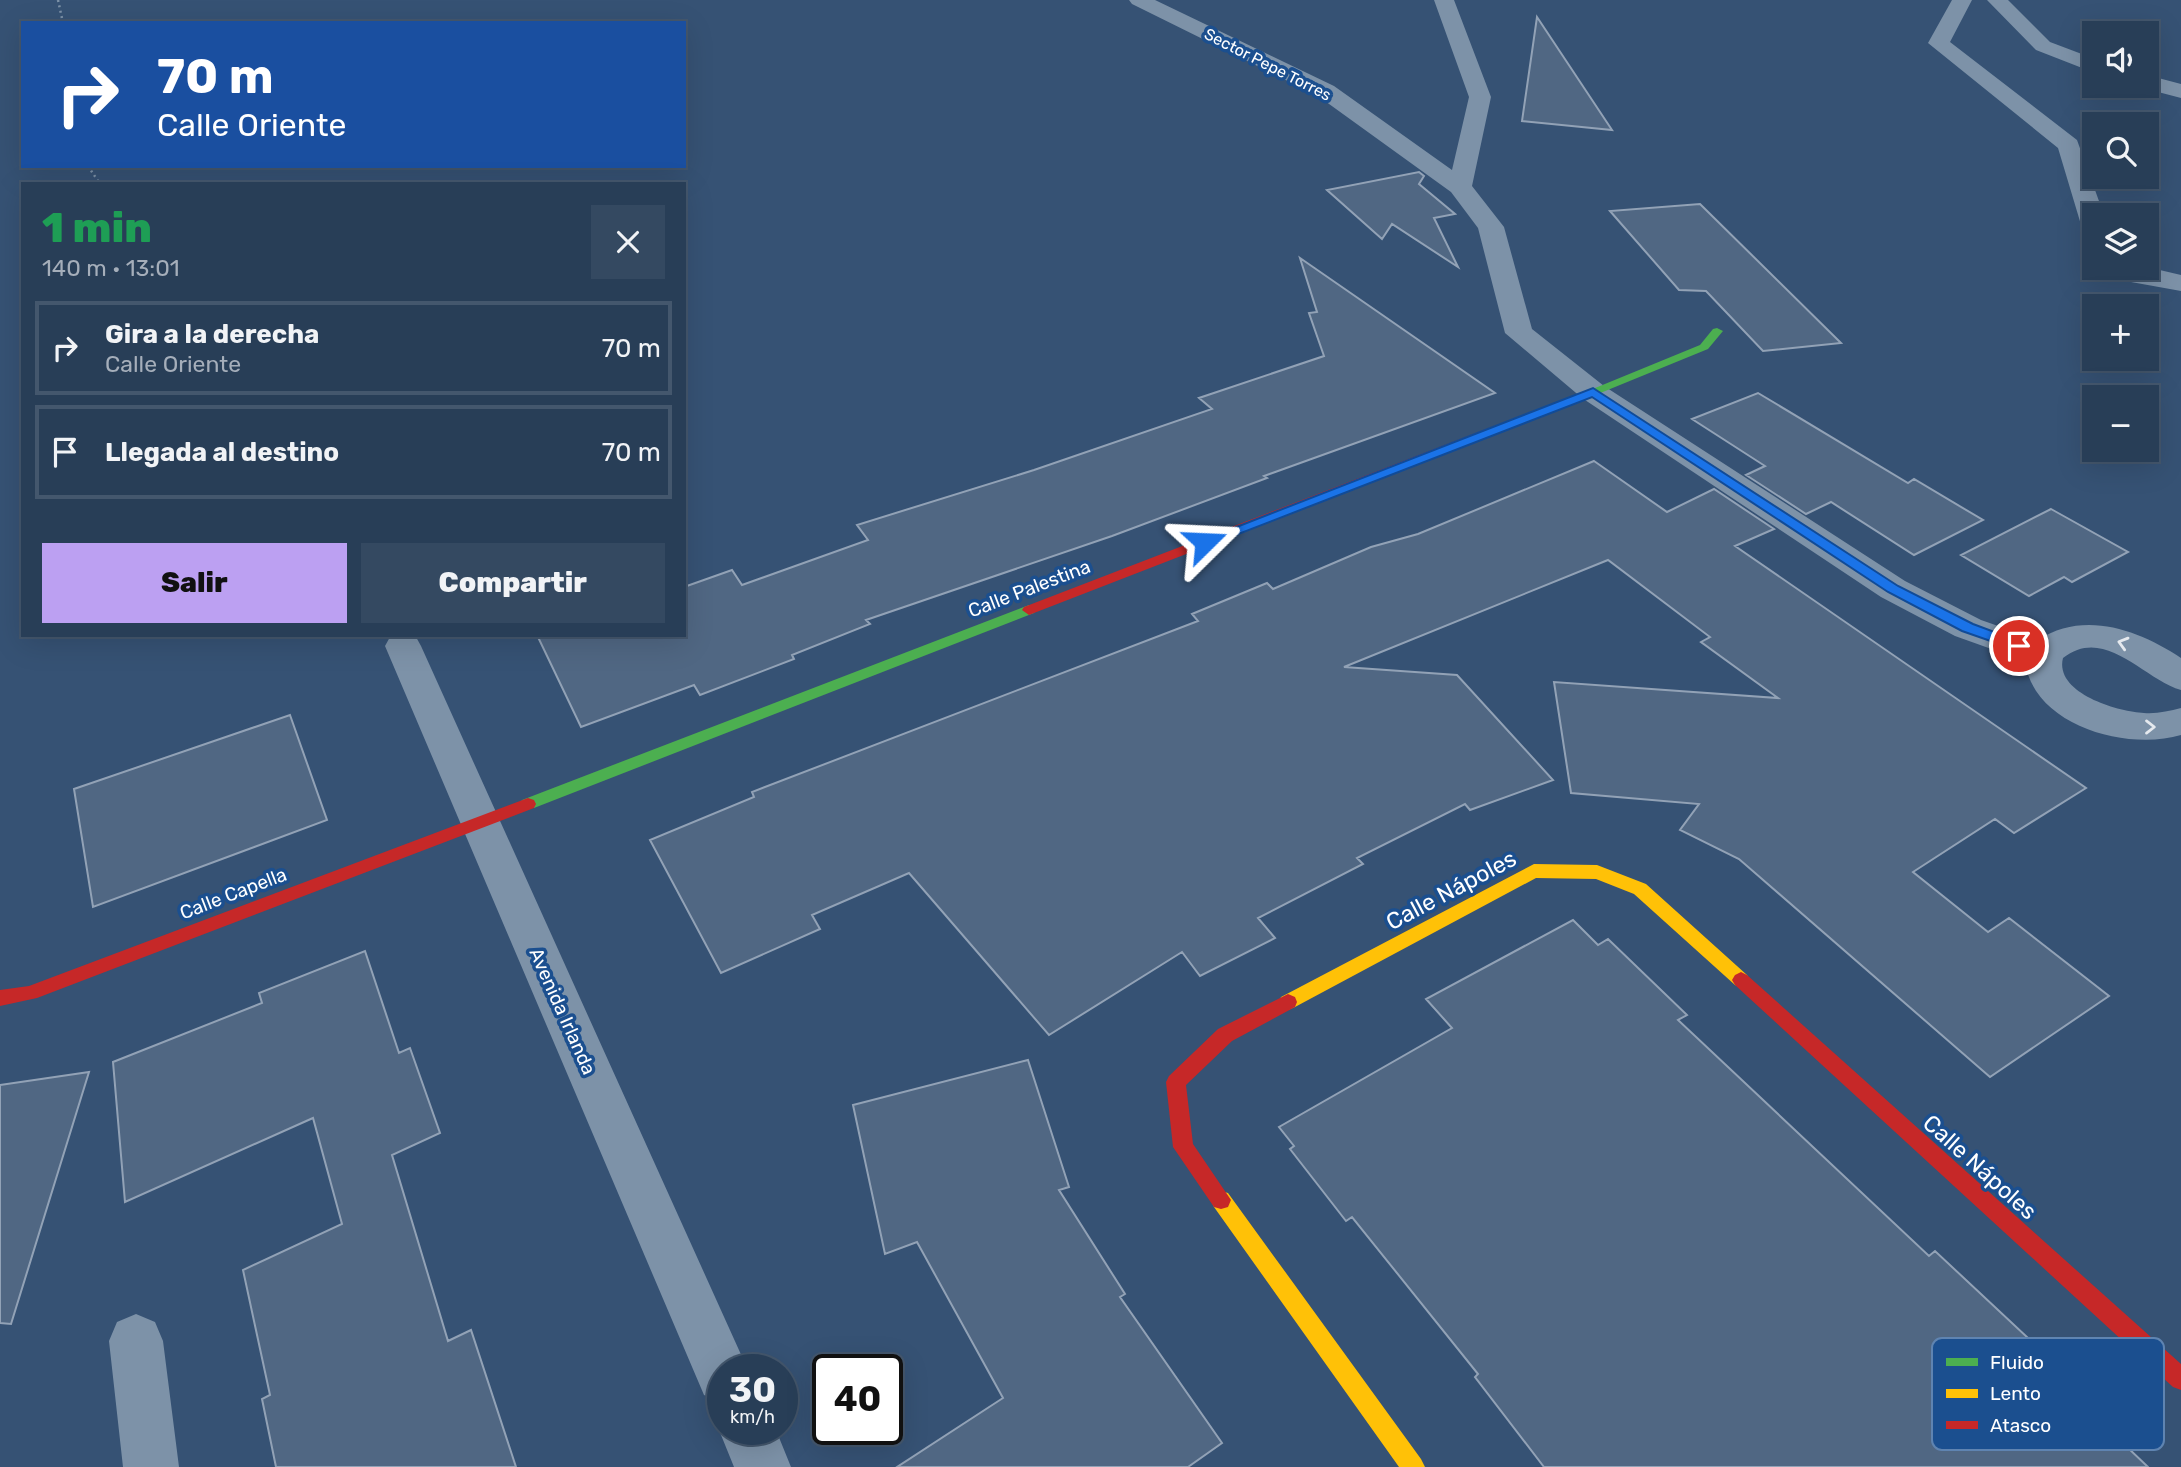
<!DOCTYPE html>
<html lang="es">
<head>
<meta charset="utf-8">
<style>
  :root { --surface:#283e57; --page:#344961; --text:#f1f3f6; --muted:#a5aeba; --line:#44576d; --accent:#bca0f2 }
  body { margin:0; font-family:Rubik,sans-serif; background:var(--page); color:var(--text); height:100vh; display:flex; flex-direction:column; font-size:26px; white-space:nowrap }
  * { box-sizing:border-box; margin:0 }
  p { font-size:23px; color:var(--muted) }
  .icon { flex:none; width:38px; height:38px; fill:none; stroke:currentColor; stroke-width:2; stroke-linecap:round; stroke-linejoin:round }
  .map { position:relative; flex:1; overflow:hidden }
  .drawer { position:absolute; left:21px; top:182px; width:665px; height:455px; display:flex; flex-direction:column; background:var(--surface); border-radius:0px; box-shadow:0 7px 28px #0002,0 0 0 2px var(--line) }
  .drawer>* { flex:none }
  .banner { position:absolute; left:21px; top:21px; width:665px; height:147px; border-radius:0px; box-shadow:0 7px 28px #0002,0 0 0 2px var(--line); background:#1a4fa0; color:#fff; overflow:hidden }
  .controls { position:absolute; left:2082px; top:21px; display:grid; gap:14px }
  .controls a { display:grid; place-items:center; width:77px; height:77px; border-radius:0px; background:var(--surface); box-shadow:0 7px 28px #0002,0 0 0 2px var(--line); font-size:35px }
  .speed { position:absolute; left:707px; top:1354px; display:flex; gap:14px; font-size:35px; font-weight:700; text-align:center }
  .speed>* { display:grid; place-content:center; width:91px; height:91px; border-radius:50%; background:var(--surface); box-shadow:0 7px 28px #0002,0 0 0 2px var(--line); line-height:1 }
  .speed small { font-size:18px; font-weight:400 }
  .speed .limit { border:4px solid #111; border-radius:10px; background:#fff; color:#111 }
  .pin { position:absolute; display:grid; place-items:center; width:60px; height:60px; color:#fff; margin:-30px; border:4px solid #fff; border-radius:50%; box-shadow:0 2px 7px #0007 }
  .me { position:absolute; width:77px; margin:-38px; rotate:69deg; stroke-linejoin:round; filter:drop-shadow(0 0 5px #0008) }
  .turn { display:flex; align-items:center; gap:24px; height:147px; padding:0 21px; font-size:32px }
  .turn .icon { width:91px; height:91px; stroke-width:2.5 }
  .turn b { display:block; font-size:49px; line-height:60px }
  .round { display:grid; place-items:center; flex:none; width:74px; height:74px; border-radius:0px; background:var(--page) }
  .headline { display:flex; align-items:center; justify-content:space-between; height:119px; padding:0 21px }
  h1 { font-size:42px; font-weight:800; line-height:52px; color:#1e9e55 }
  .button { display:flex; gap:14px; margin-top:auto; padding:14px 21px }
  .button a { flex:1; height:80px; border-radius:0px; background:var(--accent); color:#111; font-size:28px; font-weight:800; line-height:80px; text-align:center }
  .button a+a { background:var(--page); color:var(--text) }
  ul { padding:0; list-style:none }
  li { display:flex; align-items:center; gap:21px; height:94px; margin:0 14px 10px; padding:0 7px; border:4px solid var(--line); border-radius:0px }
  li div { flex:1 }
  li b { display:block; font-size:26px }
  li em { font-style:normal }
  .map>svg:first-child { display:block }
  .building { fill:#506783; stroke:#92a2b6; stroke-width:2 }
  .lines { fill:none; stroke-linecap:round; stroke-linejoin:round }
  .path { stroke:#7d92a8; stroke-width:2.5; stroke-dasharray:2 3.5; stroke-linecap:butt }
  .street { fill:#7d92a8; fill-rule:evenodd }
  .fast { fill:#4caf50; fill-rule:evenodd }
  .slow { fill:#ffc107; fill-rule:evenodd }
  .jam { fill:#c62828; fill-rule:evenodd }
  .oneway { stroke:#e5e9ee }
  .route { fill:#1a73e8; stroke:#114b97; stroke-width:2 }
  .labels { text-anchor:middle; stroke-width:7; stroke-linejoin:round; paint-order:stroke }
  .far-street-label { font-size:16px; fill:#fff; stroke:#1b4f8f }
  .street-label { font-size:19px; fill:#fff; stroke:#1b4f8f }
  .near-street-label { font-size:23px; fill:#fff; stroke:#1b4f8f }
  .key { fill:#1b4f8f; stroke:#5f84b1; stroke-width:2 }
  .key-label { font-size:19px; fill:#fff }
</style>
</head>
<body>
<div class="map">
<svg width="2181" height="1467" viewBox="0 0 2181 1467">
  <rect width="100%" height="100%" fill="#365274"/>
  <path class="building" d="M1537,17L1612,130L1522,121Z
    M1419,172L1424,176L1419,184L1455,214L1434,218L1458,267L1392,224L1382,239L1327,190Z
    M1700,204L1841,343L1763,351L1706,291L1679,290L1610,211Z
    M1300,258L1495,393L1264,476L1267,478L1112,536L866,620L870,624L792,655L794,659L700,695L694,685L581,727L537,635H684V587L732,570L742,585L868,540L857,525L1034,470L1212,409L1199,398L1324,356L1309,313L1317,312Z
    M1758,393L1908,483L1914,479L1983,520L1914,555L1831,502L1806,514L1746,475L1765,466L1692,419Z
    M1594,461L1667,512L1714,489L1774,529L1735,546L2086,788L2014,833L1995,819L1913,872L1988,932L2009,918L2109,996L1990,1077L1739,859L1680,830L1699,804L1571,793L1554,682L1778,698L1701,642L1710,637L1608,560L1344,667L1457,675L1553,780L1470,810L1465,804L1357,858L1363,864L1258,918L1275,938L1200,976L1182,952L1049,1035L909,873L812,915L820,929L721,973L650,840L754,797L752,792L1198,621L1192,614L1267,583L1273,589L1371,547L1418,534Z
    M2051,509L2128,552L2072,582L2064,577L2029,596L1961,555Z
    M290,715L327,820L93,907L74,789Z
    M1573,920L1598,945L1608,939L1687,1015L1678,1020L1929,1256L1935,1251L2045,1354L2037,1361L2148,1467H1544L1475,1377L1478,1374L1352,1217L1346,1221L1290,1149L1294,1146L1279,1127L1452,1028L1426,999Z
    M365,951L399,1053L410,1048L440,1133L392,1155L448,1341L471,1330L516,1467H276L262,1399L270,1395L243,1270L342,1224L313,1118L125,1202L113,1062L262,1003L259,993Z
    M1028,1060L1069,1187L1059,1190L1125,1294L1120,1297L1222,1443L1188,1467H897L1003,1398L917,1242L885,1254L853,1105Z
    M89,1072L11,1324L0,1323V1085Z"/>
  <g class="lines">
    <path class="path" d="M58,0L63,23
      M88,166L100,184"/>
    <path class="street" d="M1129,0H1155L1334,86L1452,170L1469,97L1434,0H1454L1491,97L1472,186L1504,227L1532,329L1604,386L1905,581L1981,620L2038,640C2084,610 2139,630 2181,658V690C2143,679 2105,625 2063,658C2054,693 2118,712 2144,713C2157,714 2169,711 2181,708V735C2127,751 2033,726 2025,661L1955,636L1881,597L1582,398L1505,333L1478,228L1451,192L1318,96L1132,4Z
      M1952,0H1972L1950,42L2077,140L2104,215H2095V236L2086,233L2082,228L2058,148L1928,43Z
      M1987,0H2008L2050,42L2095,59V73L2036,50Z
      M2147,75L2181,84V98L2139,87L2147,86Z
      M2147,267L2181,275V291L2131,282L2120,268Z
      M408,635L416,637L421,646L748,1370H723V1403L704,1395L385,646L390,637Z
      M136,1314L155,1322L163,1341L179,1467H123L109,1341L117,1322Z
      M723,1421V1430H776L791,1467H734L719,1430Z"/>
    <path class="fast" d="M1717,328L1723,331L1708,349L1571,405H1563L1561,402L1700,345L1713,329Z
      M1029,605L1036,610L1034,613L534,808H522L520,804L522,800Z"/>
    <path class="slow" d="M1534,864L1597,865L1646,884L1747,975L1750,980L1747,985L1741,988L1735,985L1634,894L1596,879L1536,878L1295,1007L1288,1010L1281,1007L1279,1002L1281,997Z
      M1221,1191L1228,1193L1421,1459L1425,1467H1399L1214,1207L1211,1200L1214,1193Z"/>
    <path class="jam" d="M1567,398L1571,399V405L1034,613L1029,615L1022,610L1024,607Z
      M528,798L534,800L536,804L534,808L37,998L0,1006V990L29,986Z
      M1741,972L1747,975L2181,1364V1390L2173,1387L1735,985L1732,980L1735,975Z
      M1288,994L1295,997L1297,1002L1295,1007L1232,1041L1186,1085L1193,1144L1231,1200L1228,1207L1221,1209L1214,1207L1173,1147L1166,1082L1169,1076L1218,1029Z"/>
  </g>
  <defs><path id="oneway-chevron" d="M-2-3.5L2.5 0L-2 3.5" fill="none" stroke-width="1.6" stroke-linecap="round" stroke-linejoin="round" transform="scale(1.75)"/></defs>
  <g class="oneway">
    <use href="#oneway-chevron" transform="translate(2123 643) rotate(-164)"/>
    <use href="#oneway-chevron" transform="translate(2150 727)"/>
  </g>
  <path class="route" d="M1593,388L1898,586L1973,624L2024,643L2027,646L2019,651L1962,631L1888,592L1592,397L1210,545L1198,542Z"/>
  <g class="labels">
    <g class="far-street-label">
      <text transform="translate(1268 64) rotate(27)" y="6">Sector Pepe Torres</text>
    </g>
    <g class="street-label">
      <text transform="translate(1029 588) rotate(-21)" y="7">Calle Palestina</text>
      <text transform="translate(233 893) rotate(-21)" y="7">Calle Capella</text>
      <text transform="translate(563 1011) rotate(66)" y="7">Avenida Irlanda</text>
    </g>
    <g class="near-street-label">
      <text transform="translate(1451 890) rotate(-28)" y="8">Calle Nápoles</text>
      <text transform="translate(1980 1167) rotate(42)" y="8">Calle Nápoles</text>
    </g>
  </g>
  <rect x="1932" y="1338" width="232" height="112" rx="10" class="key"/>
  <rect x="1946" y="1358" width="32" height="8" fill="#4caf50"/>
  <rect x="1946" y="1389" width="32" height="9" fill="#ffc107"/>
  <rect x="1946" y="1421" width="32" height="8" fill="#c62828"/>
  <g class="key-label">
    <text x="1990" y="1369">Fluido</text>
    <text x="1990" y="1400">Lento</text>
    <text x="1990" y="1432">Atasco</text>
  </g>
</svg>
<div class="controls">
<a><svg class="icon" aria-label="sound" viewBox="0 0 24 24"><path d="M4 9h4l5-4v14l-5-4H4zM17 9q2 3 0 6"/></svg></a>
<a><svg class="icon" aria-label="search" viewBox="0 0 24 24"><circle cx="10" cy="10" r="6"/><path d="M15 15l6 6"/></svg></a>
<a><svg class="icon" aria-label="layers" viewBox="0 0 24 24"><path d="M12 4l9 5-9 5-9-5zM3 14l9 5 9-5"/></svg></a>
<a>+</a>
<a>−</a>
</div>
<div class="speed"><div>30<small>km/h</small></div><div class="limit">40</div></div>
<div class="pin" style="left:2019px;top:646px;background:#d93025"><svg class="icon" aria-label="arrive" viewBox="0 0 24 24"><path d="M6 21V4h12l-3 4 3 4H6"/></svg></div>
<svg class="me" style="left:1205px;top:542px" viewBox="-20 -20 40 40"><path d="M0-17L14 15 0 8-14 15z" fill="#1a73e8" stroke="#fff" stroke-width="4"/></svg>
<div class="banner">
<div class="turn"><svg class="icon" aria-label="right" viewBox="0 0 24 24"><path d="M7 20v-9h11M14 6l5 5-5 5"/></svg><div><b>70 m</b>Calle Oriente</div></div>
</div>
<section class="drawer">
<div class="headline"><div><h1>1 min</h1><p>140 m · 13:01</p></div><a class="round"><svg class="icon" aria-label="close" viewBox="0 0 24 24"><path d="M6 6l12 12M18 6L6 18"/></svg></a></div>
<ul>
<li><svg class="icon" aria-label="right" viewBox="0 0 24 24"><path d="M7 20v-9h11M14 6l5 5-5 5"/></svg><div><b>Gira a la derecha</b><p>Calle Oriente</p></div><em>70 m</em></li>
<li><svg class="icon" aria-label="arrive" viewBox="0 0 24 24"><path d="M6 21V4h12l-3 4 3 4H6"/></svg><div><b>Llegada al destino</b></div><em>70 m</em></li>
</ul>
<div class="button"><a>Salir</a><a>Compartir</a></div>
</section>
</div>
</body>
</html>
